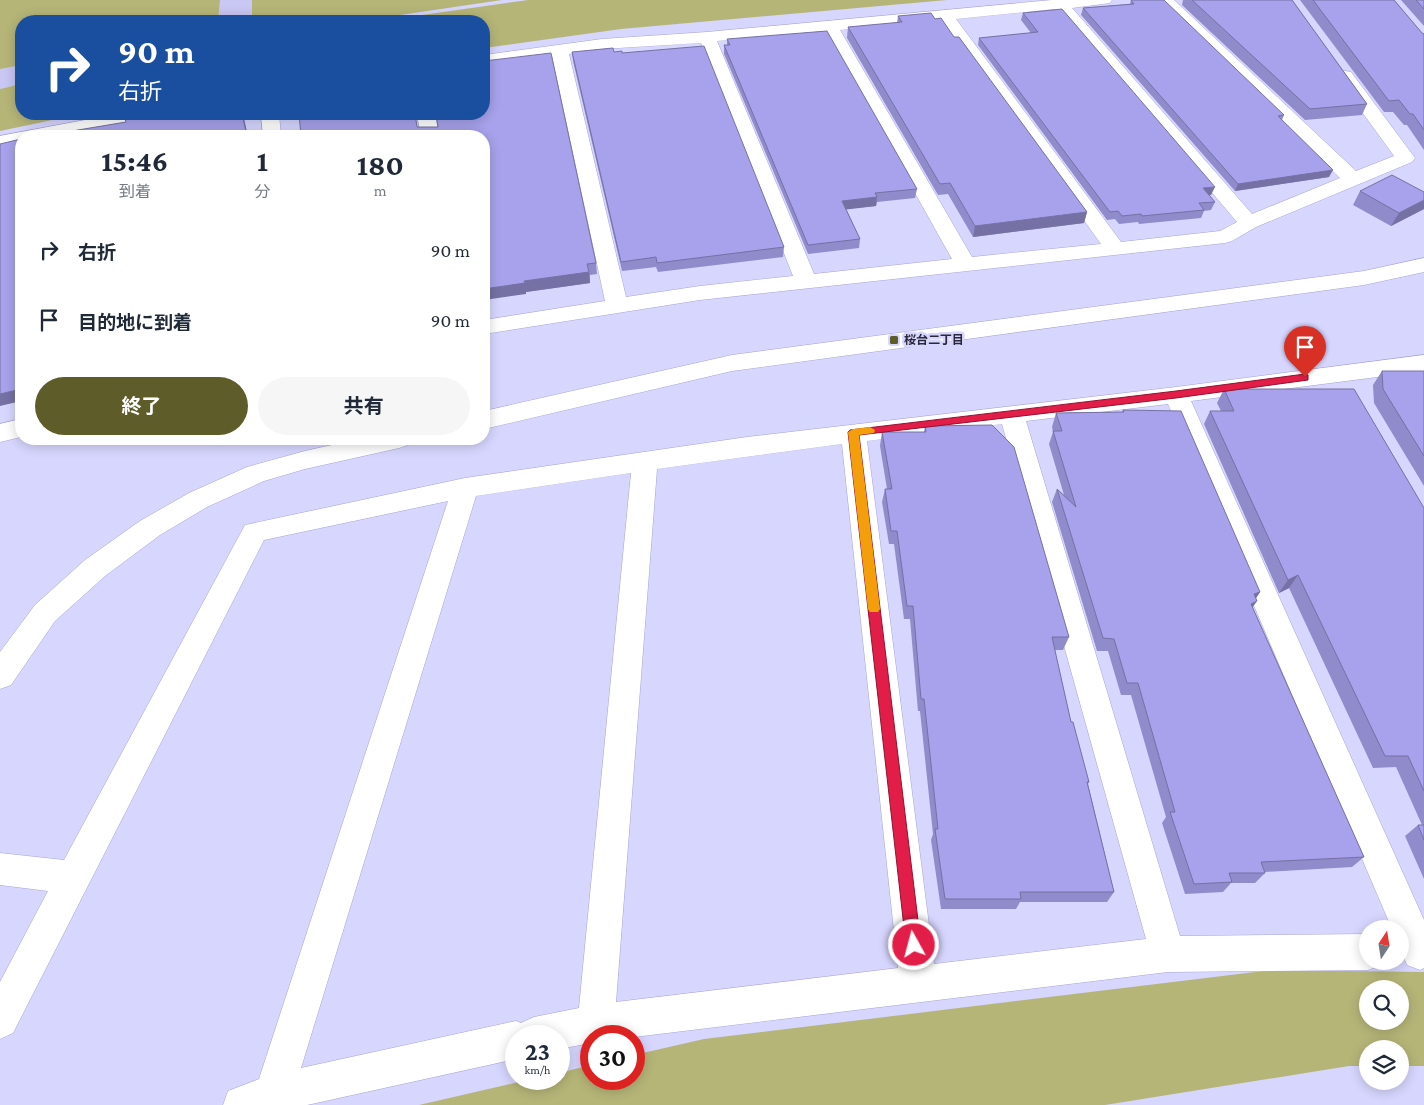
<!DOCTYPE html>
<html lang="ja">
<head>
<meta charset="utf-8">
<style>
  :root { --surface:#fff; --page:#f6f6f7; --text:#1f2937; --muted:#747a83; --accent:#5e5c29 }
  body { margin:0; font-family:"Crimson Pro","Noto Sans JP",serif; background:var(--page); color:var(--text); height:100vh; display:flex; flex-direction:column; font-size:19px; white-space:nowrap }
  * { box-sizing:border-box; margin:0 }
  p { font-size:16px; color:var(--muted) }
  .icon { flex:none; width:28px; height:28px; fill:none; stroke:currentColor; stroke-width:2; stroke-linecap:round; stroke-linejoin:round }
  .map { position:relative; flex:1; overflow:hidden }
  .panel { position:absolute; left:15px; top:130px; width:475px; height:315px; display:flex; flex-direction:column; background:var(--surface); border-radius:20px; box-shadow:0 2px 12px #0003 }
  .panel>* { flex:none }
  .top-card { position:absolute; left:15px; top:15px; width:475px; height:105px; border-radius:20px; box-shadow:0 2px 12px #0003; background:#1a4fa0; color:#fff; overflow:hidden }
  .needle { width:32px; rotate:12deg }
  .controls { position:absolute; left:1359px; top:920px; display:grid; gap:10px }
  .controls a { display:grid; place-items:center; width:50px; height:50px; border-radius:50%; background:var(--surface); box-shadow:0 2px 12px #0003; font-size:25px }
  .speed { position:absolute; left:505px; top:1025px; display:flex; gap:10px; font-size:25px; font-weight:700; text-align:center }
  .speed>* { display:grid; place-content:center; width:65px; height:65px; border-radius:50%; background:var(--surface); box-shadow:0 2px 12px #0003; line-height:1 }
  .speed small { font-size:12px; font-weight:400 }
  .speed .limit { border:8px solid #d22; background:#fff; color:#111 }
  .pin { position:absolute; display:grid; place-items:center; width:42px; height:42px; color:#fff; margin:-51px -21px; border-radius:50% 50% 50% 0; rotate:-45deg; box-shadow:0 0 5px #0007 }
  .pin .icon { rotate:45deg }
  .me { position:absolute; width:55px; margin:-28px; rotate:353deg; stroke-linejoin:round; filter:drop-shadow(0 0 4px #0008) }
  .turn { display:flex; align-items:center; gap:18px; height:105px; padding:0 20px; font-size:22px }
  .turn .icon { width:65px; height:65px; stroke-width:2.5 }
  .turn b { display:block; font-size:35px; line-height:42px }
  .eta { display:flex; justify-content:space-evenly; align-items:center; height:85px; text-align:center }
  .eta b { font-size:30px; font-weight:700; line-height:35px }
  .button { display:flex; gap:10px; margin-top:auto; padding:10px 20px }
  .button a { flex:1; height:58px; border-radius:30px; background:var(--accent); color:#fff; font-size:20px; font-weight:700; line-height:58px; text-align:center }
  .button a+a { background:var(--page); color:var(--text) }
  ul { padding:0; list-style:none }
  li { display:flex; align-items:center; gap:15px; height:70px; padding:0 20px }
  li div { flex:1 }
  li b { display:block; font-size:19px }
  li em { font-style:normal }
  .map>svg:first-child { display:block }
  .built { fill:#c9c7f3 }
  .green { fill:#b6b578; fill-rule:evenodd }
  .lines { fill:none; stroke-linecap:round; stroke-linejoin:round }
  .minor-casing { stroke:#a6a4d3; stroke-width:1 }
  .minor { fill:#fff; fill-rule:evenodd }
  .wall { fill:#908bca }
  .shaded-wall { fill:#7571a4 }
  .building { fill:#a7a2eb; stroke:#7571a4 }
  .route { fill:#e11d48; stroke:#92132f }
  .slow { fill:#f59e0b }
  .poi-dot { fill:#5e5c29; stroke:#d7d6fe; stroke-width:2 }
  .labels { text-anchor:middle; stroke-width:5; stroke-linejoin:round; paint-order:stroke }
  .poi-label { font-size:12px; font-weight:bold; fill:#29283a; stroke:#d7d6fe; text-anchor:start }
</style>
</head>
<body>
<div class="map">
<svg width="1424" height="1105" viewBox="0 0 1424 1105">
  <rect width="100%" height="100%" fill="#d7d6fe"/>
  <path class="built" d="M0,0H252V21H21V84L0,89Z"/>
  <path class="green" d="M0,0H220L218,21H21V65L0,69Z
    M252,0H502L359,21H252Z
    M528,0H947L621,29L484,48V21H380Z
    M21,84V114H81L0,131V89Z
    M1272,970L1424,972V1066H1400V1049H1368L1367,1066H1349L1105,1105H419L532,1079H559V1073L591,1065V1079H634V1055L704,1039ZM1368,989H1400V1021H1368Z"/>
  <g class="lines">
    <g class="minor-casing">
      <path id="minor" d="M1052,0H1112L1110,3L1072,8L1252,214L1340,178L1157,0H1174L1356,171L1394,156L1336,76L1339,72L1345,71L1351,72L1415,158L1412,162L1256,227L1232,241L1225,243L700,300L484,334V320L605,301L552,56L484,65V55L602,39L707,32ZM1056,9L1237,222L1220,231L1121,242L956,19ZM940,20L1101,244L972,257L840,30ZM824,31L952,259L814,274L717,41ZM701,43L793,276L700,286L626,297L569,54L602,49Z
        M117,114H154L152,118L145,120L57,136H21V144L0,148V136Z
        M261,114H279L281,136H263Z
        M417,114H435L439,136H421Z
        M1424,258V272L1364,285L732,371L484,429V411L732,355L1364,271Z
        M1424,355V371L1191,401L1424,920V968L1420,970L1407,965L1400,947V929H1392L1168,404L1026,421L1180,936L1368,934V961H1382L1381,965L1368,970L1168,972L634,1037L591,1036V1043L559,1049V1036H516V1059L307,1105H223L228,1091L259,1079L448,501L264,540L13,1033L0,1039V982L48,891L0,885V853L64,860L245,525L465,478L747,437L1176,387ZM1002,424L1146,939L934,964L867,441ZM842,444L898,968L616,1002L657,469ZM631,473L579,1008L534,1017L521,1023L516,1021L301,1068L476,496Z
        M21,419V437L0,442V424Z
        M359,439H412L408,445L399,448L305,469L264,481L207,507L160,535L105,576L55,621L11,685L0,689V652L35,605L85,560L140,521L189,493L247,467L305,451Z"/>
    </g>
    <use href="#minor" class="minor"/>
  </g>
  <path class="wall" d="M1131,0L1284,115L1282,120L1329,177L1235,191L1081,15L1083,8L1130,4Z
    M1183,0H1292L1367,104L1362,115L1305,120L1182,5Z
    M1300,0H1394L1422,33L1424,34V150L1407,125H1404L1393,112H1384Z
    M1401,0H1424V26Z
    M1023,13L1211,195H1209L1215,202L1211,210L1204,211L1201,218L1139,224L1138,222L1119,224L1115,219L1107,220L978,45L979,38L1031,33L1021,20Z
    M898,16L935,19L954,37L1087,212L1084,223L973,237L948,194L938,195L847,38L848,27L897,23Z
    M727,39L917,189L915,198L877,202L876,206L846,209L860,239L859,248L808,254L724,54V45H727Z
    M572,52H614L622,53L784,247L783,257L658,272L656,267L622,271L573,61Z
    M418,127L596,263L597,274L590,275V283L526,292V294Z
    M1360,191L1424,209L1391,226L1353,205Z
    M1382,371H1424V486L1374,403L1373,385Z
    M1224,389L1424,508V879L1405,836L1418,825H1422L1396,767L1373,768L1289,588L1279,593L1204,424L1210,411H1221L1217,403Z
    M1123,410L1260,592L1255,599L1252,607L1364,857L1352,867L1265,872V873L1255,883H1231L1223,892L1185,894L1162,823L1166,817L1131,695H1121L1108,651H1097L1052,502L1057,489L1064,495L1049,444L1053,432L1052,427L1056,413L1122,412Z
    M925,426L1069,637L1063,650H1054L1071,722L1089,782L1088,784L1114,892L1107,902H1020L1016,909H941L931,840L933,834L920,711H918L910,619H904L894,544H889L882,502L885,489H887L880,446L882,432H924Z"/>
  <path class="shaded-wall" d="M242,114H243L248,136H247Z
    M1333,170L1329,177L1235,191L1238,184Z
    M1215,187L1211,195L1200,196L1203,188Z
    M877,197L876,206L842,210V201Z
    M1424,200V209L1391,226L1399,213Z
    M1087,212L1084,223L973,237L975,226Z
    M589,272L590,283L526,292V294L484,300V289L524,281Z
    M21,389V401L0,406V394Z
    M1298,575L1289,588L1279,593L1288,580Z
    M1260,592L1253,603L1257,601L1248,614L1254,594Z"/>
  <path class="building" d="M1131,0H1164L1284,115L1278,116L1333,170L1238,184L1083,8L1134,4Z
    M1192,0H1292L1367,104L1310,109Z
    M1313,0H1394L1422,33L1424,34V130L1413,114H1410L1399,100L1389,101Z
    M1416,0H1424V9Z
    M1062,9L1215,187L1203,188L1215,202L1199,203L1204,210L1142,216L1141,214L1122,216L1118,211L1110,212L979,38L1038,32L1023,13Z
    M931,13L935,19L941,18L954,37H959L1087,212L975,226L950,183L940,184L848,27L902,22L898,16Z
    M827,31L917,189L875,193L877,197L842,201L860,239L808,245L724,45H730L727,39Z
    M704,46L784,247L657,263L656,257L621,262L572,52L613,48L614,52L622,51V53Z
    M551,53L596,263L587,264L589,272L524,281L525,283L484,289V136H301L299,114H415L417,127H438L436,114H484V61Z
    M154,114H242L247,136H37L61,131L66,132L126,122L125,119Z
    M21,139V389L0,394V144Z
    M1392,175L1424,192V200L1399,213L1360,191Z
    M1382,371H1424V456L1383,389Z
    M1224,389H1354L1424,508V791L1408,756H1385L1298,575L1288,580L1210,411H1234Z
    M1123,410L1181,411L1260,592L1254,594L1257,601L1251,604L1364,857L1261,862L1265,873H1229L1232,882L1194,884L1170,812H1175L1138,683H1127L1114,639L1103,638L1057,489L1076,507L1053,431H1062L1056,413L1124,412Z
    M992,425L1014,447L1069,637H1052L1071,722H1073L1089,782H1087L1114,892H1020L1021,899H945L935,829H938L924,699H921L913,606H907L897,531H891L885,489H892L882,432H926L925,426Z
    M1418,825H1424V840Z"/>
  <path class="route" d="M1305,374L1308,375V380L1176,398L859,435L921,945L919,950L914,952L908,950L906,945L848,432L850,430L1176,391Z"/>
  <path class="slow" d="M870,427L875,430L874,433L859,435L880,609L878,612H870L868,609L848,432L853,429Z"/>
  <rect class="poi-dot" x="889" y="335" width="10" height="10" rx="2.5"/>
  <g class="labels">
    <g class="poi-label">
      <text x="904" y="344">桜台二丁目</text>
    </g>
  </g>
</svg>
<div class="controls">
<a><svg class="needle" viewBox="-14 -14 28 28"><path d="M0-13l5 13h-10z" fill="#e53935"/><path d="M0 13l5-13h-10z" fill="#747a83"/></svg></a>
<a><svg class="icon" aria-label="search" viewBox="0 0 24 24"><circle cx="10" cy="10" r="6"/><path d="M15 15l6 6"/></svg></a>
<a><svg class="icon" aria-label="layers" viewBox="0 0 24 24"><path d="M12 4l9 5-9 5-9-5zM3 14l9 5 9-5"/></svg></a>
</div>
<div class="speed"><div>23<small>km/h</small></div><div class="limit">30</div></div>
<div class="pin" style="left:1305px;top:377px;background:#d93025"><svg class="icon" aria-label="arrive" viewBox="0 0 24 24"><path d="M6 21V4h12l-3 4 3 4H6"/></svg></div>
<svg class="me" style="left:914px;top:945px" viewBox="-20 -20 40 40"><circle r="17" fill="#e11d48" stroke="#fff" stroke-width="3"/><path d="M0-11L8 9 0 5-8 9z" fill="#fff"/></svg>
<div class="top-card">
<div class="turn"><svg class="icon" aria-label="right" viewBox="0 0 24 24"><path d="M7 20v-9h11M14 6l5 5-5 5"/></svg><div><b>90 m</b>右折</div></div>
</div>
<section class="panel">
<div class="eta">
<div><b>15:46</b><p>到着</p></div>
<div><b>1</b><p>分</p></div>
<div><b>180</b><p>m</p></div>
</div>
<ul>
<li><svg class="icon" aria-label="right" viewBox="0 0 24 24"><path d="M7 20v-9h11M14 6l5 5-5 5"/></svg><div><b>右折</b></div><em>90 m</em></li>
<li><svg class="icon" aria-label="arrive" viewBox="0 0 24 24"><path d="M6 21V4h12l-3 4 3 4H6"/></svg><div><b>目的地に到着</b></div><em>90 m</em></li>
</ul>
<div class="button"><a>終了</a><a>共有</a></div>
</section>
</div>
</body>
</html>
